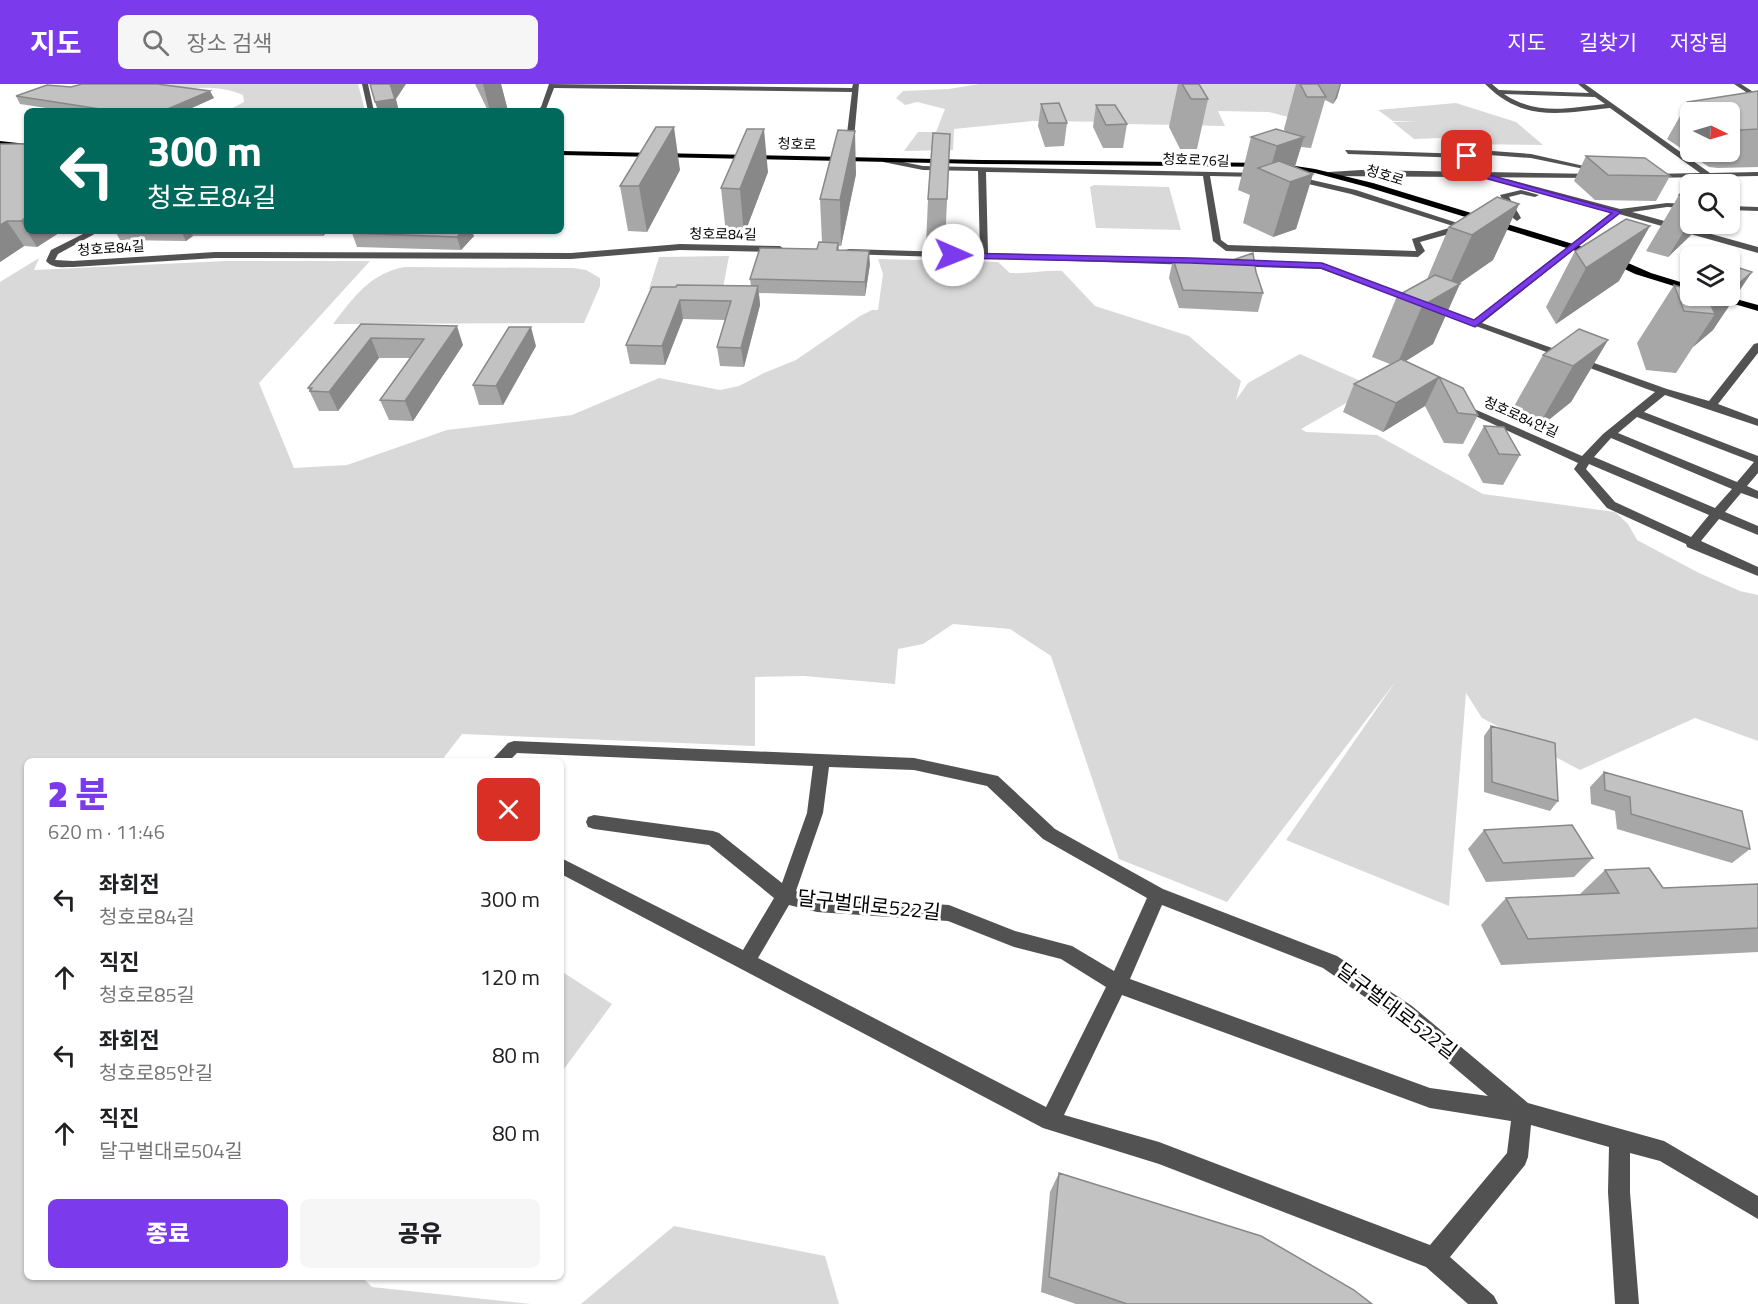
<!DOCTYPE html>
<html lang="ko">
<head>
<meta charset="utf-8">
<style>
  :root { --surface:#fff; --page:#f6f6f6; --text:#202124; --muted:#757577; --accent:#7c3aed }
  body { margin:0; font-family:"Titillium Web","Noto Sans KR",sans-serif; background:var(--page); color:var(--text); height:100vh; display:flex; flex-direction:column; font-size:22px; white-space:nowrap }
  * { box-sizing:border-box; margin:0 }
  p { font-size:20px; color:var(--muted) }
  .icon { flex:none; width:33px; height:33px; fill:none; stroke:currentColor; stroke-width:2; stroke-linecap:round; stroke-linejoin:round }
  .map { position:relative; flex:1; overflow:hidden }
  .drawer { position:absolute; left:24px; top:674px; width:540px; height:522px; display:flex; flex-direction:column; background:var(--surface); border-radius:9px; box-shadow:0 2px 4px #0004 }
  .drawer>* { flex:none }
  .top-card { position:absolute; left:24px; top:24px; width:540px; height:126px; border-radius:9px; box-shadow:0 2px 4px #0004; background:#00695c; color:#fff; overflow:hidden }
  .needle { width:39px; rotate:95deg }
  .controls { position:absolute; left:1680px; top:18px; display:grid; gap:12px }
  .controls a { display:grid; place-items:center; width:60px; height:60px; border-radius:9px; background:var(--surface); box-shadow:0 2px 4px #0004; font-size:30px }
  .pin { position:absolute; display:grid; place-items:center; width:51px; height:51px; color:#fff; margin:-26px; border-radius:12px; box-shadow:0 3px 9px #0006 }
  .me { position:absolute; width:66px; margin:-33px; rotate:91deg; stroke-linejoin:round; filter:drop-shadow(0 0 4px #0008) }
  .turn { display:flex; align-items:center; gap:21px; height:126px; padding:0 24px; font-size:27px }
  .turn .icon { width:78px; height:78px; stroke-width:2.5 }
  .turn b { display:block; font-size:42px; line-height:51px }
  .round { display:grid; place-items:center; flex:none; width:63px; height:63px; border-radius:9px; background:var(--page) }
  .head { display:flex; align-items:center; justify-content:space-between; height:102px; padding:0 24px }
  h1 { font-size:36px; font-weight:800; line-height:45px; color:var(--accent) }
  .cta { display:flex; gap:12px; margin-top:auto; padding:12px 24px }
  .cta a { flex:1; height:69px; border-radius:9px; background:var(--accent); color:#fff; font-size:24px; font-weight:800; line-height:69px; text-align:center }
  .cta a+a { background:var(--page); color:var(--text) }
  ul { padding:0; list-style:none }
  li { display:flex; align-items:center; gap:18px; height:78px; padding:0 24px }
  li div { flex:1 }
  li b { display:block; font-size:22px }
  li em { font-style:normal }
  header { display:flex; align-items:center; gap:36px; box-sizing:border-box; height:84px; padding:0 30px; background:var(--accent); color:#fff }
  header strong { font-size:28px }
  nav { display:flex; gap:33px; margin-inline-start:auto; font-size:21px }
  .search { width:420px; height:54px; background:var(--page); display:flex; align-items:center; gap:15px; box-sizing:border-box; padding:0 21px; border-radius:9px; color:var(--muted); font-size:22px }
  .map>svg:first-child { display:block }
  .green { fill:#d9d9d9 }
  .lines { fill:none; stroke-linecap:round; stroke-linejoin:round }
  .minor { fill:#525252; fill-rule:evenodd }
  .major { fill:#000; fill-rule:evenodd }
  .wall { fill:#a7a7a7; fill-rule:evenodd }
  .shaded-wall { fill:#888 }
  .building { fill:#c2c2c2; stroke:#888; stroke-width:1.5 }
  .route { fill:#7c3aed; stroke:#51269a; stroke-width:1.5 }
  .labels { text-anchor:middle; stroke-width:6; stroke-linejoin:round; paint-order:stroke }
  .far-street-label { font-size:14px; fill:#000; stroke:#fff }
  .near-street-label { font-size:20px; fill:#000; stroke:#fff }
</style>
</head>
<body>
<header>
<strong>지도</strong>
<div class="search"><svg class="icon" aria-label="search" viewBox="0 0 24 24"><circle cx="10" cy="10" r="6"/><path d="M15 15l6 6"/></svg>장소 검색</div>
<nav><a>지도</a><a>길찾기</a><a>저장됨</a></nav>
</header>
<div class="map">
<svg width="1758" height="1220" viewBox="0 0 1758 1220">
  <rect width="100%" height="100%" fill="#fff"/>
  <path class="green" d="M122,0H358L365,27H227L244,18L243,11C216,0 197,5 169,5C154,5 138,2 122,0Z
    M979,0H1314L1338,9L1294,17L1292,34L1269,28L1218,27L1225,42L1126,40L1125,38L1033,37L954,45L953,66L904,67L918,48H936L945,25L917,18L905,21L896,14L903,7L949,5Z
    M1456,19L1516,38L1543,61L1449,60L1441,54L1414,55L1393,38L1419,37H1393L1378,26Z
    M1094,101L1169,103L1181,146L1096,144L1090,103Z
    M729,172L723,204L649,205L659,173Z
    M39,174L34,186L226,177H370L259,299L294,384L347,381L447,346L572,331L659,294L720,306L739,302L764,289L796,276L860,232L872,226H878L883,190L878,175L998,178L1010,189C1028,190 1044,186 1062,187L1095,222L1189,252L1241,297L1236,316L1248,299L1300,270L1374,303L1301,345L1306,348L1377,351L1483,410L1615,428L1628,440L1637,456L1699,489L1740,507L1758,511V657L1695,634L1580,686L1482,634L1466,609L1449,822L1286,756L1396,597L1227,818L1119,775L1051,572L1010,545L953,540L923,560L898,565L895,600L804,592L755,593V662L462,650L442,676H27V1192L362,1193L372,1203L531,1220H0V198Z
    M405,183L573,184L586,186L600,194V202L584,239L333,240C354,213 370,189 405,183Z
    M561,887L612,920L561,989Z
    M674,1142L825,1172L839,1220H581Z"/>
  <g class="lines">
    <path class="minor" d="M362,0H368L374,27H368Z
      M549,0L852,4L853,0H859L853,66L849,68L845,66L852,8L554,4L546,25L536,27L541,23Z
      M1485,0H1492L1499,6L1589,9L1578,0H1585L1710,89L1758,88V92L1647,94V90H1650L1700,89L1610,24C1561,29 1524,39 1485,0ZM1504,10L1595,13L1605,20C1569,24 1537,32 1504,10Z
      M1734,0H1741L1758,11V16Z
      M1345,66L1467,70L1484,88L1596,90L1600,92L1596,94L1326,92V88H1329L1361,86L1476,88L1465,74L1348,70Z
      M1492,67L1531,70L1593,84L1589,86L1531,74L1489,71Z
      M883,74L923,82L1263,89V93H1260L1210,92L1221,156L1228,161L1416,167L1412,155L1449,144L1465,148L1461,151L1449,150L1420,158L1425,167L1418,173L1226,167L1213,157L1203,92L986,88L988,169L1322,179L1474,236L1612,128L1507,99V95L1620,125L1667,119L1690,120V124L1667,123L1632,128L1758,163V169L1619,130L1482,239L1667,305L1709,317L1754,260L1758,259V269L1718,320L1758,335V342L1665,311L1644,328L1758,372V389L1747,402L1758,407V415L1741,409L1725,428L1758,442V451L1719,435L1701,457L1758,483V492L1687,463L1686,460L1607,424L1574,385L1578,379L1456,323L1461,320L1465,321L1582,372L1603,350L1655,308L1321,185L846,170V166L849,165L980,169L978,87L923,86L883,78ZM1637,333L1754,378L1737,398L1618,349ZM1611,354L1732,405L1715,424L1594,373ZM1589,380L1709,431L1691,453L1615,418L1586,385Z
      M1290,91L1356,106L1476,145L1469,147L1351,110L1287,95V91Z
      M1521,106L1539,111L1535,113L1521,110L1509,113L1521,134L1517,137L1513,134L1500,111Z
      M1730,122L1758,123V127L1730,126Z
      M89,147H100L58,170L55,176L73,177L215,168L571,169L680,160L780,162L784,165L780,168L680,166L571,175L215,174L73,183C63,183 53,185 46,177L51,166Z
      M514,657L914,674L998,692L1055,745L1163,805L1337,872L1412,922L1528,1019L1664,1057L1758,1112V1135L1660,1077L1630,1069V1108L1639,1220H1615L1608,1108L1609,1063L1531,1041L1528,1073L1525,1081L1450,1173L1494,1212L1498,1220H1468L1426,1183L1159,1080L1043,1044L561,790V774L743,866L774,814L709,761L594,745L588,743L586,738L588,733L594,731L713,747L719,749L782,799L807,729L813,682L517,669L510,676H492L508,659ZM829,683L914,686L987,702L1043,755L1147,814L1114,887L1072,862L1015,847L949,821L817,812L796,807L823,729ZM789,821L817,828L948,837L1014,863L1061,875L1106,903L1046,1023L758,874ZM1162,821L1323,884L1398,936L1488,1012L1430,1004L1130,895ZM1122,911L1430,1024L1511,1037L1507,1069L1430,1161L1159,1058L1064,1031Z"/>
    <path class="major" d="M0,57L27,60V64L0,61Z
      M561,67L982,76L1276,79L1315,85L1373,99L1612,172L1651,189L1690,201V207L1635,190L1606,176L1367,103L1315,89L1276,83L982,80L561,71Z
      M1713,212H1725L1758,221V227L1714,214Z"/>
  </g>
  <path class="wall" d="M475,0H501L508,27H488Z
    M1178,0H1199L1208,15L1197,65H1180L1169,43Z
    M1296,0H1341L1337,14L1333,20L1325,16L1311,64L1301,63L1295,83L1313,90L1296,145L1273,153L1243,139L1250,111L1238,106L1251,53L1285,48L1284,45Z
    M1758,7V83L1718,84L1709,83L1667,55L1688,18ZM1690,28H1730V68H1690Z
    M16,12L214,14L185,27H66L20,20Z
    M1041,20L1067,39L1064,62L1045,63L1038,42Z
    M1096,21L1127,40L1123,64H1103L1093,43Z
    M950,50L945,161H926L928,115Z
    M0,60H27V147H62L37,163L24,162L0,178Z
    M1586,72L1670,92L1656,117L1595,116L1574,97Z
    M680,86L647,148L628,147L620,102Z
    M768,88L744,151L726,150L721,104Z
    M856,90L841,162H839V166L870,180L865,212L759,209L760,221L744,283L720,282L717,263L726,236L683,235L665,281L630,280L626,261L676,203L751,202L750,195L817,165L822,158L820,115Z
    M1690,101V140H1698L1690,152L1668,173L1646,167L1679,111Z
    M1519,120L1493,176L1459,200L1433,260L1406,277L1463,304L1478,331L1463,360L1444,359L1425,322L1383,348L1343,328L1354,300L1390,280L1372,273L1397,212L1427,195L1449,143Z
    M115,147H328L323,152H193L186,157L120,156Z
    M352,149L474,152L461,166L357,163Z
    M1575,167L1619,197L1556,240L1546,223Z
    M1173,175L1256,188L1263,209L1258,228L1179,224L1169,194Z
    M1674,201L1690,206L1730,212L1713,246L1693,263L1676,289L1646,286L1637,259Z
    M361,240L463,261L413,337L389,336L380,316L410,274H379L338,327H319L308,304Z
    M1608,256L1571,318L1536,346L1508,333L1543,271Z
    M536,262L503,321H479L473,301Z
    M1484,342L1520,371L1503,401L1483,399L1468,371Z
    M1491,642L1558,717L1550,727L1484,708V652Z
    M1604,688L1750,765L1732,779L1617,745L1615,727L1591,720L1590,703Z
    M1484,746L1593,774L1574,793L1486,798L1468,765Z
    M1605,786L1663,804L1758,800V868L1501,881L1481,841L1506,814L1579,811Z
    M1059,1089L1372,1220H1076L1041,1208L1050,1108Z"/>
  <path class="shaded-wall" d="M390,0H406L396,15L399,27H378L375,18Z
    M483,0H501L508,27H490Z
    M1340,0H1341L1337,14L1333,20Z
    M210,7L214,14L185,27H163Z
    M674,43L680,86L647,148L639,102Z
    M764,45L768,88L744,151L740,105Z
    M855,47L856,90L841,162L840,116Z
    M1304,53L1290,97L1313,90L1296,145L1273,153L1290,98L1269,89L1277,62Z
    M1519,120L1493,176L1451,205L1460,200L1433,260L1396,283L1422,222L1446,208L1472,151Z
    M27,133V147L21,137Z
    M7,137L24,162L0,178V141Z
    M1690,137V140H1698L1690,152L1668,173Z
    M1650,142L1619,197L1556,240L1586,184Z
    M27,147H62L37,163Z
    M181,147H190L193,152L186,157Z
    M321,147H328L323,152Z
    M462,147H472L474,152L461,166L457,153Z
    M869,167L870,180L865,212V198Z
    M1752,188L1713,246L1693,263L1715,230L1709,229L1718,216L1724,212H1730V207Z
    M758,202L760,221L744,283L741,264Z
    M680,216L683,235L665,281L662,262Z
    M457,242L463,261L413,337L405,317Z
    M531,243L536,262L503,321L496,302Z
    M371,254L379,274L338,327L329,308Z
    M1608,256L1571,318L1536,346L1573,282Z
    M1439,293L1425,322L1383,348L1396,319Z"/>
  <path class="building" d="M82,0H157L210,7L163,27L118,25L113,27L16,12L47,1L71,3Z
    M370,0H390L395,15L375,18Z
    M1182,0H1199L1208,15H1191Z
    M1300,0H1318L1326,13H1307Z
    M1758,7V45L1741,46L1732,44L1730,43V28H1705L1688,18Z
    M1059,19L1067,39H1048L1041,20Z
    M1096,21H1115L1127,40L1106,41Z
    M656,43H674L639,102H620Z
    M747,45H764L740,105L721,104Z
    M1276,45L1304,53L1277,62L1251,53Z
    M838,46L855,47L840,116L820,115Z
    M933,49L950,50L947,115H928Z
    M0,60H27V133L21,137H7L0,141Z
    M1586,72L1645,74L1670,92L1608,91Z
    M1279,77L1313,90L1290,98L1258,84Z
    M1701,91L1724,97L1720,100H1691Z
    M1690,101V114L1679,111Z
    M1497,113L1519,120L1472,151L1449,143Z
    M1626,135L1650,142L1586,184L1575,167Z
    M354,147H462L457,153L352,149Z
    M819,158L838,159L837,166L869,167L865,198L750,195L760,164L817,165Z
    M1253,169L1256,188L1263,209L1183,206L1173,175L1227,178Z
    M1730,181L1752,188L1730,207Z
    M1435,191L1460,200L1422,222L1397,212Z
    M677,201L758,202L741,264L717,263L731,217L680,216L662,262L626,261L652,203H676Z
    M1674,201L1690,206V212H1724L1718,216L1709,217L1715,230L1684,227Z
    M361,240L457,242L405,317L380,316L424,255L371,254L329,308L310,307L312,304H308Z
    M509,243H531L496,302L473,301Z
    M1579,245L1608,256L1573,282L1543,271Z
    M1401,275L1463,304L1478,331L1458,329L1439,293L1396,319L1354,300Z
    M1484,342L1504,343L1520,371L1499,370Z
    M1491,642L1555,659L1558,717L1492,698Z
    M1604,688L1742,727L1750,765L1631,730L1630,713L1605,706Z
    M1572,741L1593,774L1503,779L1484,746Z
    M1649,784L1663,804L1758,800V844L1528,855L1506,814L1619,809L1605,786Z
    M1059,1089L1261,1152L1354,1206L1372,1220H1127L1049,1193Z"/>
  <path class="route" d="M1464,70H1469L1486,90L1621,128L1475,243L1321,184L1190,179L953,174L949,171L953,169L1190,174L1322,179L1474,236L1612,129L1481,93Z"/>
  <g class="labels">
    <g class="far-street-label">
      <text transform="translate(797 60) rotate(2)" y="5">청호로</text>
      <text transform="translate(1196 76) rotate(2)" y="5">청호로76길</text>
      <text transform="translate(1385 91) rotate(17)" y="5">청호로</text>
      <text transform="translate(723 150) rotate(1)" y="5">청호로84길</text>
      <text transform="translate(111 164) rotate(-4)" y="5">청호로84길</text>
      <text transform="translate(1521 333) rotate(24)" y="5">청호로84안길</text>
    </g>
    <g class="near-street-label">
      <text transform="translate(869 821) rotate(6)" y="7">달구벌대로522길</text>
      <text transform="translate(1397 927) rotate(37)" y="7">달구벌대로522길</text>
    </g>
  </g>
</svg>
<div class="controls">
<a><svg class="needle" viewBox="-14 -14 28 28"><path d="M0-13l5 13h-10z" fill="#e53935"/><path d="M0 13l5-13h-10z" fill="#757577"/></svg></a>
<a><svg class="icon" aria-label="search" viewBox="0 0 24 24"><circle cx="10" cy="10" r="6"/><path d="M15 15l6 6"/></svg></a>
<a><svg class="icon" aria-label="layers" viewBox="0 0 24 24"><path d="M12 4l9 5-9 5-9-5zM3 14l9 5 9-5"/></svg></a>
</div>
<div class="pin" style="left:1467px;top:72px;background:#d93025"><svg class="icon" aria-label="arrive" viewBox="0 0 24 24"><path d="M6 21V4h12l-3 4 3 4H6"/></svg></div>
<svg class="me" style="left:953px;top:171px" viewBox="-20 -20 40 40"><circle r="19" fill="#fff"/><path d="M0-13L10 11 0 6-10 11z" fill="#7c3aed"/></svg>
<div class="top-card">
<div class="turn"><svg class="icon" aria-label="left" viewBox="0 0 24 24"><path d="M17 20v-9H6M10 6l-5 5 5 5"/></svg><div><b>300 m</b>청호로84길</div></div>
</div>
<section class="drawer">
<div class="head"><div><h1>2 분</h1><p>620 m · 11:46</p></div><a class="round" style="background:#d93025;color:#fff"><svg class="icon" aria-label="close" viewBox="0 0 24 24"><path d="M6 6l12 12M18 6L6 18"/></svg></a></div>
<ul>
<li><svg class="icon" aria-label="left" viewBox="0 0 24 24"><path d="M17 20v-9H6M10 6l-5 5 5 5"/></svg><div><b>좌회전</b><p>청호로84길</p></div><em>300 m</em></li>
<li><svg class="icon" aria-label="ahead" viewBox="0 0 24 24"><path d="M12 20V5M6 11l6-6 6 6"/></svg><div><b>직진</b><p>청호로85길</p></div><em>120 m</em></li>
<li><svg class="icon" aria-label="left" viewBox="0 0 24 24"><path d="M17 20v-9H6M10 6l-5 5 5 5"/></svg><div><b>좌회전</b><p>청호로85안길</p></div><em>80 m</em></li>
<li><svg class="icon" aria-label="ahead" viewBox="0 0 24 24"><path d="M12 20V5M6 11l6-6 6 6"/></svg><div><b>직진</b><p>달구벌대로504길</p></div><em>80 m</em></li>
</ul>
<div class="cta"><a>종료</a><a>공유</a></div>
</section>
</div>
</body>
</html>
